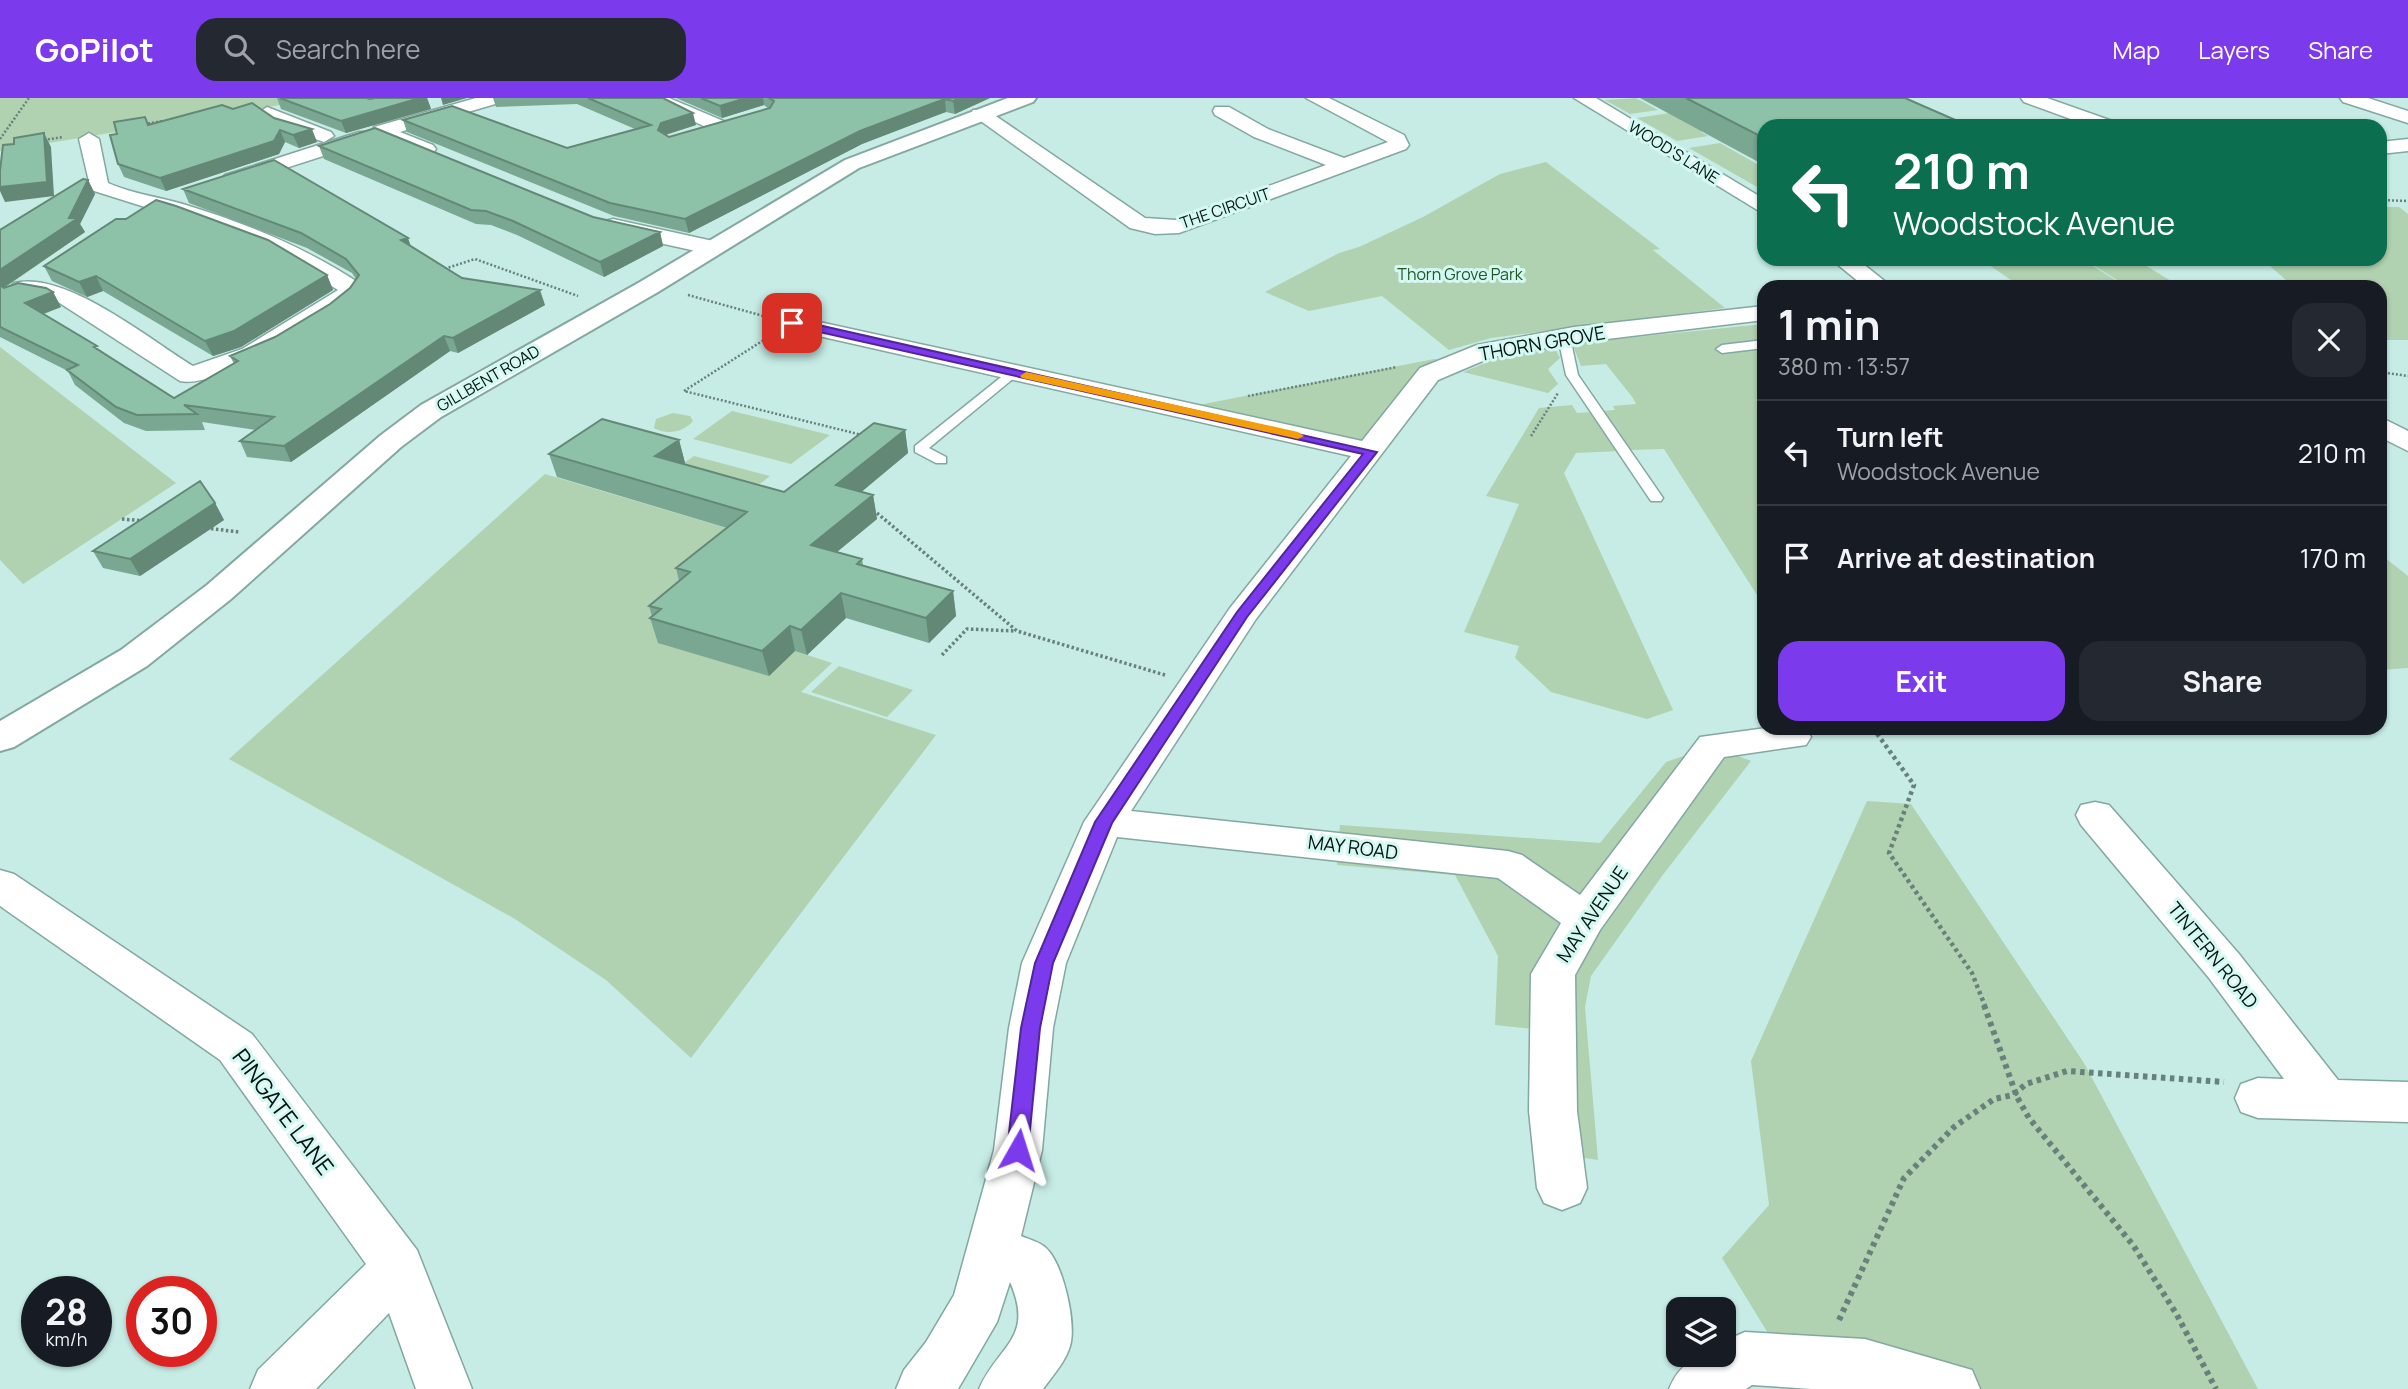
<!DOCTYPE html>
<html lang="en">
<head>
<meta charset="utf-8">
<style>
  :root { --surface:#171b24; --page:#242831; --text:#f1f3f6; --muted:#9ea1a6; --line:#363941; --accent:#7c3aed }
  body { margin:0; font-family:Manrope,sans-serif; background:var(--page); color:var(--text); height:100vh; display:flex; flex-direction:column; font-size:26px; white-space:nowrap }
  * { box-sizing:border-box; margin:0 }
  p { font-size:23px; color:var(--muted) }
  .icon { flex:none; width:38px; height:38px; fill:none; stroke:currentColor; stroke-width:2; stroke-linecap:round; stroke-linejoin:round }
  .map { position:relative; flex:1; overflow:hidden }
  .drawer { position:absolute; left:1757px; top:182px; width:630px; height:455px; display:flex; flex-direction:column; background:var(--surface); border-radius:21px; box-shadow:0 2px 5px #0004 }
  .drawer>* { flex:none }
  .banner { position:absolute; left:1757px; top:21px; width:630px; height:147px; border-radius:21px; box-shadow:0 2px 5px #0004; background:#0b6e4f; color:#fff; overflow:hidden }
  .fabs { position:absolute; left:1666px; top:1199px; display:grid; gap:14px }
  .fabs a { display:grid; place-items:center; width:70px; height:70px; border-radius:14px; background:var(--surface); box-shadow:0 2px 5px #0004; font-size:35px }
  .speed { position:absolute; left:21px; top:1178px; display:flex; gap:14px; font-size:35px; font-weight:700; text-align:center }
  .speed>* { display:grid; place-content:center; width:91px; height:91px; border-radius:50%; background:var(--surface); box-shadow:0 2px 5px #0004; line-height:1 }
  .speed small { font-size:18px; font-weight:400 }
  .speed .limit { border:10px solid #d22; background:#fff; color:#111 }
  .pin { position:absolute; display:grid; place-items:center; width:60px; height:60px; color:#fff; margin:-30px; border-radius:14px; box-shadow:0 4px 10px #0006 }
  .me { position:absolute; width:77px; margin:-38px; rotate:6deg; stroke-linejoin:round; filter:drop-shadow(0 0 5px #0008) }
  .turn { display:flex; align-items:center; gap:24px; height:147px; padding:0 21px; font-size:32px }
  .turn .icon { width:91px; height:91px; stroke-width:2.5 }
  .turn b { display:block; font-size:49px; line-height:60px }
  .round { display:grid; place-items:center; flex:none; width:74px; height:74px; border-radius:21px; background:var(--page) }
  .head { display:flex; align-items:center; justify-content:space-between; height:119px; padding:0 21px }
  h1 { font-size:42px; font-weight:700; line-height:52px }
  .primary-button { display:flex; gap:14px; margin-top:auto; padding:14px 21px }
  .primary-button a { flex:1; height:80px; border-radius:21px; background:var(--accent); color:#fff; font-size:28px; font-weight:700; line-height:80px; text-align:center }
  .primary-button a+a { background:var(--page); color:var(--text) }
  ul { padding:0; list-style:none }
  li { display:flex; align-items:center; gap:21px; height:105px; padding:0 21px; border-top:2px solid var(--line) }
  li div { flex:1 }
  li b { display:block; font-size:26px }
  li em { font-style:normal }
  header { display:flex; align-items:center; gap:42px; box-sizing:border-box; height:98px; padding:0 35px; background:var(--accent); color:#fff }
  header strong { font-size:33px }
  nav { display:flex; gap:38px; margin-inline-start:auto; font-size:24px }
  .search { width:490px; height:63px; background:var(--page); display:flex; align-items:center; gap:18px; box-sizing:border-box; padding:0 24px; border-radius:21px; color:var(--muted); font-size:26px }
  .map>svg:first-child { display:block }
  .green { fill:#b0d2b0 }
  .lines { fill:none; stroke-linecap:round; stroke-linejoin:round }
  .lane-casing { stroke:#83a7a1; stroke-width:3 }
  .street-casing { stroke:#83a7a1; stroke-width:3 }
  .secondary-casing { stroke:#83a7a1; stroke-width:4 }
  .path-far3 { stroke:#67817c; stroke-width:2.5; stroke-dasharray:2 2; stroke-linecap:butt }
  .path-far2 { stroke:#67817c; stroke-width:3.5; stroke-dasharray:2.5 2.5; stroke-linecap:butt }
  .path-far1 { stroke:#67817c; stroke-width:4.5; stroke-dasharray:3.5 3.5; stroke-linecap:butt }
  .path { stroke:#67817c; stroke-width:6; stroke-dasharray:4.5 4.5; stroke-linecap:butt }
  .lane { fill:#fff; fill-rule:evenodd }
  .street { fill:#fff; fill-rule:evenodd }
  .secondary { fill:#fff; fill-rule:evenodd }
  .wall { fill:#79a791 }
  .shaded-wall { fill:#638876 }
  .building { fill:#8dc2a9; stroke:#638876; stroke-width:2 }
  .route { fill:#7c3aed; stroke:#51269a; stroke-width:2 }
  .slow { fill:#f59e0b }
  .labels { text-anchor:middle; stroke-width:6; stroke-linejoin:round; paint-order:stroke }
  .far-street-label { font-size:16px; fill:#061412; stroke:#d3f9f2 }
  .far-park-label { font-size:16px; fill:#215626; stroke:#d3f9f2 }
  .street-label { font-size:19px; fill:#061412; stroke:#d3f9f2 }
  .near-street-label { font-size:23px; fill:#061412; stroke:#d3f9f2 }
</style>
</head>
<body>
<header>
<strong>GoPilot</strong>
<div class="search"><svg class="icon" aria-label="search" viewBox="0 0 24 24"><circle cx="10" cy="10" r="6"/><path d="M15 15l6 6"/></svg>Search here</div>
<nav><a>Map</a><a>Layers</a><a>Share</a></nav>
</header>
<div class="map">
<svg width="2408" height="1291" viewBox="0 0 2408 1291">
  <rect width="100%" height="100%" fill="#c6ece5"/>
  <path class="green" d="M0,0H323L0,53Z
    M1636,0L1658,12L1630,16L1605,2Z
    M1683,13L1718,31L1701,34L1708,38L1677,43L1637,20Z
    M1720,45L1764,70V93L1689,50Z
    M1546,64L1660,151L1653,152L1725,210L1491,240L1449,252L1382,198L1309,213L1265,194L1339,155L1359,149L1423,119L1500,76Z
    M2380,109H2399L2408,116V242H2380V189H2294L2262,161H2380Z
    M2030,161L2039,167L2032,161H2082L2126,189H2021L1982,162Z
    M2084,161H2135L2181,189H2128Z
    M1764,226V508L1664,351L1631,352L1603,313L1615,312L1613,308L1636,306L1633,300L1606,266L1581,268L1574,250L1577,245Z
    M0,249L176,385L23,486L0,462Z
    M1541,251H1555L1560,260L1548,271L1558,286L1548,295L1463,274L1498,260Z
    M1434,261L1454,263L1371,354L1178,311Z
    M1572,307L1577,315L1592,314L1619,353L1576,355L1564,375L1673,612L1647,621L1551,594L1515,560L1519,548L1464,534L1519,406L1486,398L1539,310Z
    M732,313L830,337L791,366L693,341Z
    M673,315L690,318L693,323C683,335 666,337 654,330L656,321Z
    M694,358L770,378L740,402L661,381Z
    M545,376L753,438L768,578L795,553L832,565L801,594L936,637L691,960L606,882L515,821L229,661Z
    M2380,456L2408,478V570L2380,572Z
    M839,568L913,592L887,619L811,594Z
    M1713,648L1751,663L1662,778L1591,878L1585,909L1598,1062L1558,1056L1553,933L1495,927L1498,858L1455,777L1337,767L1340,727L1600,745L1666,664Z
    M1867,703L1911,706L2084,965L2258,1291H1952L1785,1263L1722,1160L1769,1107L1751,963Z"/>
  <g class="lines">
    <g class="lane-casing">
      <path id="lane" d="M1564,235L1570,239L1578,277L1663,400L1661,403H1651L1566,277L1558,239Z
        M1764,242V250L1722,255L1716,251L1722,247Z
        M1010,272L1020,275L929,350L946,359V365H936L915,354V348Z"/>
    </g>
    <g class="street-casing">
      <path id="street" d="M476,0H505L502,4L400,34L433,47L436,51L433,55H419L375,37L373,42L239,85H225L222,81L225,77L359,34H372L374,29Z
        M645,0H669L728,25L731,29L721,35L714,33Z
        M1306,0H1329L1404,37L1409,47L1406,51L1179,135L1155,136L1130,130L971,16L973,12H987L1145,120L1176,122L1326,67L1254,39L1215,17L1213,13L1215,9H1229L1268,31L1344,60L1388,44Z
        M1574,0H1596L1764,101V116Z
        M2021,0H2047L2115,24L2117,28H2090L2024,4Z
        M2340,0H2368L2408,13V25L2343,4Z
        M267,9L331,34L334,38L324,44L277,28L258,15Z
        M89,35L99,41L108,85C133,96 160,99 186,107C248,126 306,150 359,185L363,190L361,196C341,225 215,291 180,283L55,202L14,195L10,190L14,185C65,172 149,241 193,268L242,251L338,192L301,169L237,138L91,92L79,41Z
        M2408,41V53L2380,56V44Z
        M613,121L722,145L725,150L714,157L605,133L602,128L605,123Z
        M1831,161H1857L1892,189H1865Z
        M1764,208V222L1574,245L1492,259L1438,282L1256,521L1131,713L1508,753L1522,757L1580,797L1700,639L1766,630L1806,631L1811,639L1806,647L1724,659L1600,832L1575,877L1577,1013L1587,1090L1580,1105L1562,1112L1544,1105L1537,1090L1529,1013L1531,876L1561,825L1498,780L1117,739L1066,865L1053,930L1042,1052L1021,1138C1028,1141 1040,1144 1046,1150C1063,1166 1075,1220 1071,1244C1068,1261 1053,1277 1043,1291H979C998,1247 1035,1241 1010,1184L997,1224L958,1291H896L904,1272L926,1244L954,1197L994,1052L1009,930L1022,865L1084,724L1230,510L1351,358L792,232L783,230L780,225L783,220L792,218L1362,343L1420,270L1477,247L1574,229Z
        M2380,319L2408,333V353L2380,339Z
        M2095,704L2109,707L2239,856L2338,982L2408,984V1024L2258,1020L2241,1014L2235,1000L2241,986L2258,980L2284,981L2209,880L2081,727L2076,717L2081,707Z
        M0,772L14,776L252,936L417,1152L472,1291H416L389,1215L316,1291H250L258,1272L366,1166L220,962L0,808Z
        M1745,1234L1865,1241L1972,1272L1980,1291H1812L1752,1287L1746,1291H1669C1680,1265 1696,1256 1724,1256V1243Z"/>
    </g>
    <g class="secondary-casing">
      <path id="secondary" d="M1008,0H1036L1033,4L859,70L658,194L441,319L401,349L231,501L147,568L14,649L0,653V623L121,552L207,487L381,337L421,307L640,184L845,62Z"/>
    </g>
    <path class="path-far3" d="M144,26L163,23
      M0,41L29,0
      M44,42L63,39
      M2380,102L2408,103
      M2218,161L2252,162
      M441,172L475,161L578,198
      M688,197L767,219
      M770,238L684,293L862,337
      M2380,274L2408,278
      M1248,298L1397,269
      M1531,338L1558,295"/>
    <path class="path-far2" d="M877,415L1017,533L1165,577
      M122,421L145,423
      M206,430L239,434
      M942,557L967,531L1016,533"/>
    <path class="path-far1" d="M1873,630L1914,687L1889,755L1972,875L1985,908"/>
    <path class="path" d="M1984,907L2017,999L2029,1020L2133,1147L2177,1217L2216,1291
      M1839,1222L1904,1080L1954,1029L1994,1001L2013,997L2026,986L2067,973L2224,984"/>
    <use href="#lane" class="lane"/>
    <use href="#street" class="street"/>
    <use href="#secondary" class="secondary"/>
  </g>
  <path class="wall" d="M277,0H366L370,1L375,0H427L431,11L346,35L281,11Z
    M493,0H663L696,27L666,37L669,39L769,11L764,7L722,20L676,0H990L955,16L946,14L935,17L862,46L689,135L614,118L407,34L403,22L567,50L635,31L577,6L496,9Z
    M1640,0H1905L1764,28V67Z
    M233,11L274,20L317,44L299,50L285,44L279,56L166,93L124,79L118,66L117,36L145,19L148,27Z
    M319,48L593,119L660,134L663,148L604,179L517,137L491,127L476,126L324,61Z
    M88,82L95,96L80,126L85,134L4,190L53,194L61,209L44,216L174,300L234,266L230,258L275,239L330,206L350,190L356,181L352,175L307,150L189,105L183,91L411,149L462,180L545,207L458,255L450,253L291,364L247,359L240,343L256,332L202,324L205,332L146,333L124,325L75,287L68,273L0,239V132Z
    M44,168L327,177L333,192L241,249L213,258L103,193L87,199L52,183Z
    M905,332L908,355L861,394L873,397L877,421L837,454L862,461L863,467L953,493L956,518L929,545L846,520L807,557L795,553L769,578L658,545L650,520L652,518L649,508L679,483L676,470L727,430L557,379L549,356L679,342L685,365L684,366L784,394Z
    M215,405L224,422L140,478L103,470L93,453Z"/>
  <path class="shaded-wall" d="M420,0H427L431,11L346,35L341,23Z
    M441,0H467L443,7Z
    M746,0H763L764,7L722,20L720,8Z
    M961,0H990L955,16L953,3Z
    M945,1L946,14L862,46L689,135L685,121L860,33Z
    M693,15L696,27L664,37L658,32L661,25Z
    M312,31L317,44L299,50L293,37Z
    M280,32L285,44L279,56L166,93L160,80Z
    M44,35L51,49L54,98L5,104L0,93V89Z
    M88,82L95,96L80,126L85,134L0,192V172L69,120Z
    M660,134L663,148L604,179L600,164Z
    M408,140L413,154L401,142Z
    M327,177L333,192L241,249L213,258L205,243Z
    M96,178L103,193L87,199L79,184Z
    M540,192L545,207L458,255L453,240Z
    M53,194L61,209L34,219L25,205Z
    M444,238L450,253L291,364L284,348Z
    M905,332L908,355L841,411L836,387Z
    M679,342L685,365L661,381L655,358Z
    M873,397L877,421L816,471L811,447Z
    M215,405L224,422L140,478L130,461Z
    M953,493L956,518L929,545L926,520Z
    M841,495L846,520L807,557L801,532Z
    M790,528L795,553L769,578L762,553Z"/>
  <path class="building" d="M280,0H366L370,1L375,0H420L341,23Z
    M588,0H663L693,15L661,25L658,32L669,39L770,10L774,3L769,0H961L953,3L945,1L934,5L860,33L685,121L610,105L403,22L452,8L567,50L651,27Z
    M701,0H746L720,8Z
    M1686,0H1905L1969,28H1764V40Z
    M252,5L274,20L312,31L293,37L280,32L274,43L160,80L118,66L110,37L117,36L114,24L145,19L148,27L222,7L233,11Z
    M375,30L593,119L660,134L600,164L513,123L486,113L471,112L319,48Z
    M44,35L47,84L0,89V73L3,47L14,46V40Z
    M274,62L408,140L401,142L462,180L540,192L453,240L444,238L284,348L240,343L274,319L184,307L197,316L137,317L116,309L67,272L78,267L0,229V187L4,190L18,185L46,190L53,194L25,205L97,248L94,249L174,300L238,263L230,258L275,239L330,206L350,190L359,177L346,161L301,135L183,91Z
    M83,81L88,82L69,120H78L0,172V132Z
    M156,102L176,108L268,142L327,177L234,233L205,243L96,178L79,184L44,168L116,121H126Z
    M602,321L679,342L655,358L784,394L874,325L905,332L836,387L873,397L811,447L862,461L857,466L953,493L926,520L841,495L801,532L790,528L762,553L650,520L661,511L649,508L690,474L676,470L747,414L549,356Z
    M200,383L215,405L130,461L93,453Z"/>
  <path class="route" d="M792,221L1377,354L1247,519L1112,725L1053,865L1040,930L1028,1052L1025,1059L1018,1062L1010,1059L1007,1052L1021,930L1035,865L1095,724L1237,514L1363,356L788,227V222Z"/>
  <path class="slow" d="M1026,274L1298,334L1304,338L1298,341L1022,280L1020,278Z"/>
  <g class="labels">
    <g class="far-street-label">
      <text transform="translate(1674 54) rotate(32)" y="6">WOOD'S LANE</text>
      <text transform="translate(1225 110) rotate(-19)" y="6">THE CIRCUIT</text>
      <text transform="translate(488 280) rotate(-30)" y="6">GILLBENT ROAD</text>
    </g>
    <g class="far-park-label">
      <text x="1460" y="182">Thorn Grove Park</text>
    </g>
    <g class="street-label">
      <text transform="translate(1542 245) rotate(-10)" y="7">THORN GROVE</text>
      <text transform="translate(1353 749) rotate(7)" y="7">MAY ROAD</text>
      <text transform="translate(1592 816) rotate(-56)" y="7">MAY AVENUE</text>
      <text transform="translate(2213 857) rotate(51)" y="7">TINTERN ROAD</text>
    </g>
    <g class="near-street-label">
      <text transform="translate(283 1014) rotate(53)" y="8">PINGATE LANE</text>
    </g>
  </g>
</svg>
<div class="fabs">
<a><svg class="icon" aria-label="layers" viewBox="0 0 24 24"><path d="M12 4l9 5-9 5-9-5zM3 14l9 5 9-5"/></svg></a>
</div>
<div class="speed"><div>28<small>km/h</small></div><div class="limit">30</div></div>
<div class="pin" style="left:792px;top:225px;background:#d93025"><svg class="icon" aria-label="arrive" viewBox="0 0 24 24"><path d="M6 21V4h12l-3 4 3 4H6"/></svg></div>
<svg class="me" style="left:1018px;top:1052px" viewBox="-20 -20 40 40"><path d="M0-17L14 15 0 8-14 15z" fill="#7c3aed" stroke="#fff" stroke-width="4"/></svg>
<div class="banner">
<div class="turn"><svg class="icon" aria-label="left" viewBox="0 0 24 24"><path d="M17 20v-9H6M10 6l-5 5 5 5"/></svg><div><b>210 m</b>Woodstock Avenue</div></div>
</div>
<section class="drawer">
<div class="head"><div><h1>1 min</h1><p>380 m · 13:57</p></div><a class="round"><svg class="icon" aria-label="close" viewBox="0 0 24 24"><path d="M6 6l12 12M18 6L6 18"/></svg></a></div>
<ul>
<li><svg class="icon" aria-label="left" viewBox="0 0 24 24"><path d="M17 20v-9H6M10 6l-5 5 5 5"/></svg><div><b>Turn left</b><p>Woodstock Avenue</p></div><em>210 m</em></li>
<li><svg class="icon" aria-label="arrive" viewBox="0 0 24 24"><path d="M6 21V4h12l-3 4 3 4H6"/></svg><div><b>Arrive at destination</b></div><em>170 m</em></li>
</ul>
<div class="primary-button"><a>Exit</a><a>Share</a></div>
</section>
</div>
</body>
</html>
